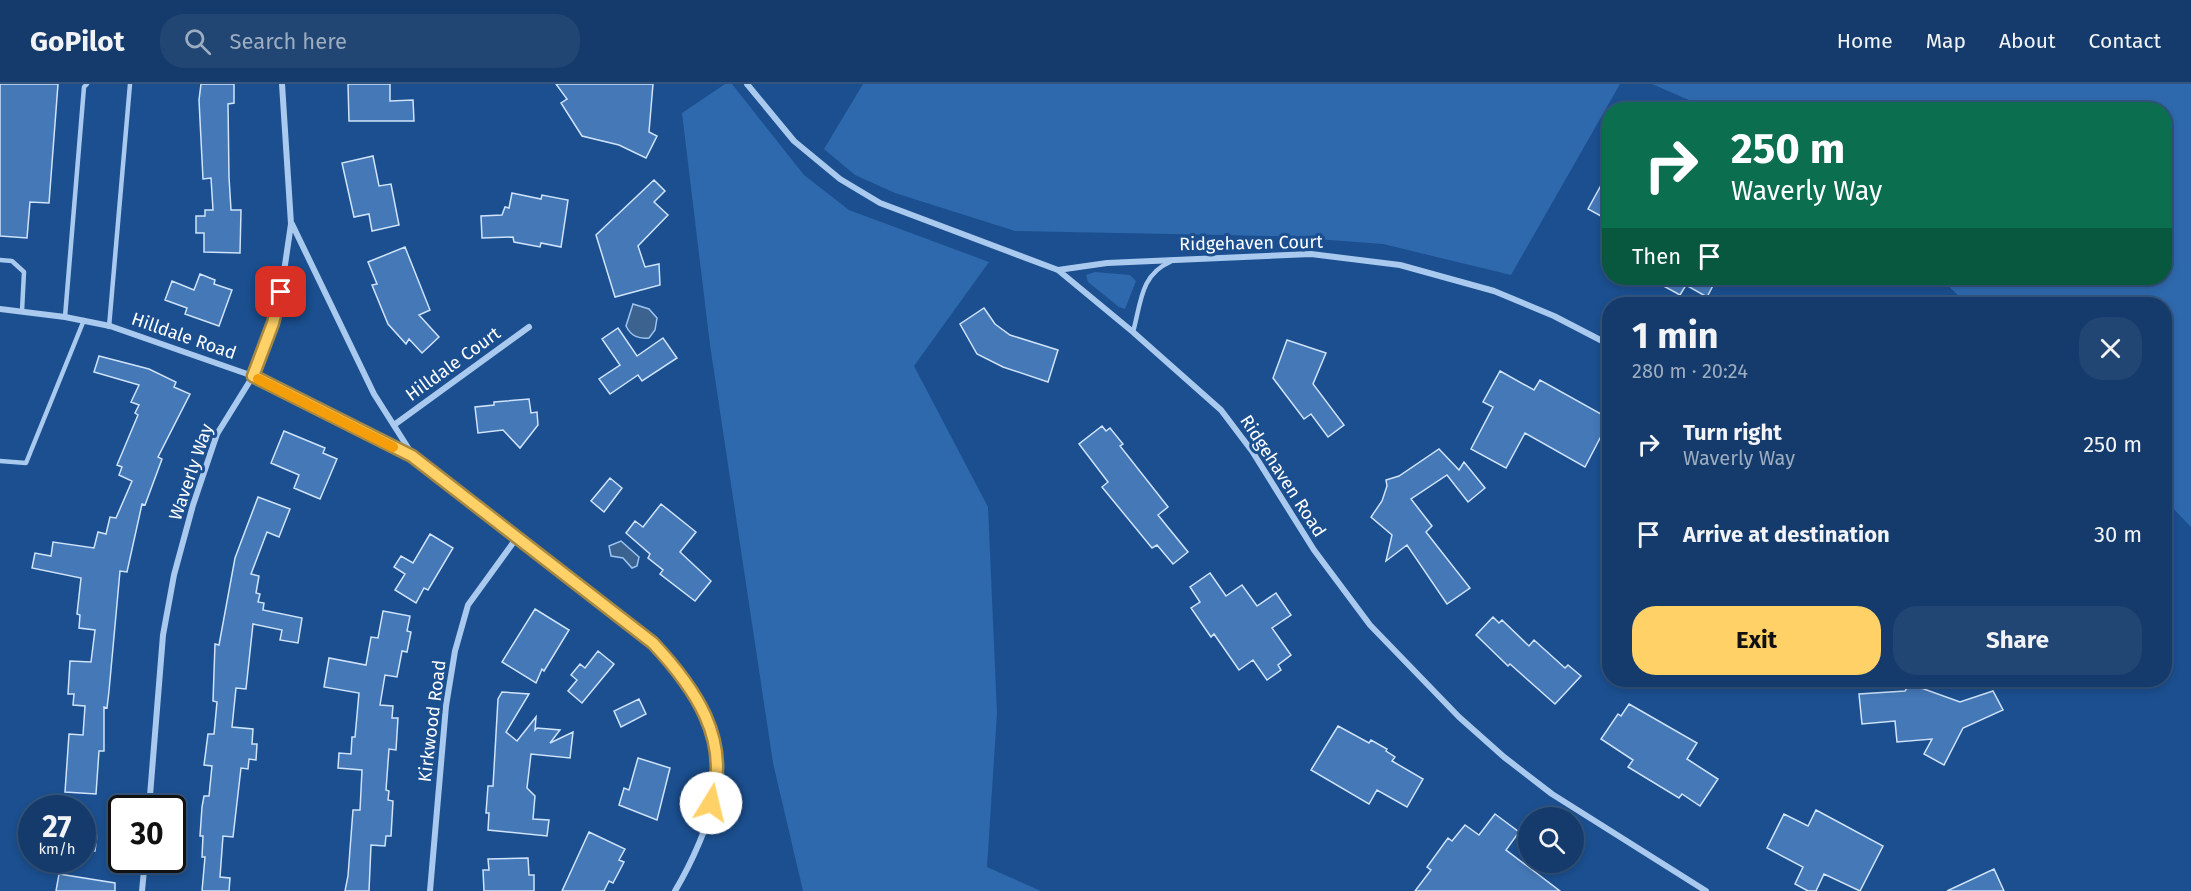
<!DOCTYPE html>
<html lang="en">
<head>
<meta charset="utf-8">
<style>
  :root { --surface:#143b6b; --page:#214673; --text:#f1f3f6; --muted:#9dadc1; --line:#33557e; --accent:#ffd166 }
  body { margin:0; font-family:"Fira Sans",sans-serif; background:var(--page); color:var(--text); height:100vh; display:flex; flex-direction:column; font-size:22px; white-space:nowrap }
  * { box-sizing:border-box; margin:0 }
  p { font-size:20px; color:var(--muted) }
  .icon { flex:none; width:33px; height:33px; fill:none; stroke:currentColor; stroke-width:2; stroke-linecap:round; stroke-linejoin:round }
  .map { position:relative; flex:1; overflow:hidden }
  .sheet { position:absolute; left:1602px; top:213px; width:570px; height:390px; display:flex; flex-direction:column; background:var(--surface); border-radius:24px; box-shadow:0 3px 9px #0003,0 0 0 2px var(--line) }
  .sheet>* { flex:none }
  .banner { position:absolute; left:1602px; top:18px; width:570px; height:183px; border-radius:24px; box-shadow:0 3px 9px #0003,0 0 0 2px var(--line); background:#0b6e4f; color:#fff; overflow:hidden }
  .controls { position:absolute; left:1518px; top:723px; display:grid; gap:12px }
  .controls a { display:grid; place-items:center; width:66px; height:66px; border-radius:50%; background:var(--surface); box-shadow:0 3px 9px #0003,0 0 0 2px var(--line); font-size:30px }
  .speed { position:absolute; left:18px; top:711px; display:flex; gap:12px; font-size:30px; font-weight:700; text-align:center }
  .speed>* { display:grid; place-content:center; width:78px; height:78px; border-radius:50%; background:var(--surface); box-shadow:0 3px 9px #0003,0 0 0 2px var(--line); line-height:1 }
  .speed small { font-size:15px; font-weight:400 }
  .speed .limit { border:3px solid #111; border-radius:9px; background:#fff; color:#111 }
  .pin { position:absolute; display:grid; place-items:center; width:51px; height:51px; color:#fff; margin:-26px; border-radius:12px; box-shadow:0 3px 9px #0006 }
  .me { position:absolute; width:66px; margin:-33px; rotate:9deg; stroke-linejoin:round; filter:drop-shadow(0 0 4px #0008) }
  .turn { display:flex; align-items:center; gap:21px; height:126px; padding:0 30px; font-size:27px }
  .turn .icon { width:78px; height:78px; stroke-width:2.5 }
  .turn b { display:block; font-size:42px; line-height:51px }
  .then { display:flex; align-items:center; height:57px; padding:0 30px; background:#0003; gap:12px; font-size:22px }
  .round { display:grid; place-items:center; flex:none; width:63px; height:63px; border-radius:24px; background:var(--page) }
  .summary { display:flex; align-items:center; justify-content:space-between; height:102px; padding:0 30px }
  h1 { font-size:36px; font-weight:700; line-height:45px }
  .primary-button { display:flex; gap:12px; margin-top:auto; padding:12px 30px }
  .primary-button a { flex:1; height:69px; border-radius:24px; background:var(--accent); color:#111; font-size:24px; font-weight:700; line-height:69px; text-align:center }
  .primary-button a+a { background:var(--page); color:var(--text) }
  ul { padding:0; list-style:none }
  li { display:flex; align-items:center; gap:18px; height:90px; padding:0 30px }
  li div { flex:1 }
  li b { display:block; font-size:22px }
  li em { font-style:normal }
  header { display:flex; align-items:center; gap:36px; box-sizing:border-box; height:84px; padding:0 30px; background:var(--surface); border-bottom:2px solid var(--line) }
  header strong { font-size:28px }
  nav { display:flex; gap:33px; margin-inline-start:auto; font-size:21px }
  .search { width:420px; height:54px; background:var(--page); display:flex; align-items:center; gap:15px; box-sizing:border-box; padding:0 21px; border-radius:24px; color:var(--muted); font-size:22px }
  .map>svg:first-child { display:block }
  .green { fill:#2e69ad }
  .water { fill:#3c6290; stroke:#9cc4f0; stroke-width:1.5 }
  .building { fill:#4478b7; stroke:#cfe3fa; stroke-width:1.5 }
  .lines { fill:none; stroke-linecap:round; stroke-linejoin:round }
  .lane { stroke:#a9c9ee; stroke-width:4.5 }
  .street { stroke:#a9c9ee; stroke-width:6 }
  .route-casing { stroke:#a68842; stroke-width:15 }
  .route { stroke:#ffd166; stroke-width:10 }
  .slow { stroke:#f59e0b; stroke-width:10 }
  .labels { text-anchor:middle; stroke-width:6; stroke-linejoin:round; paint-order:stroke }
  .street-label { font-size:18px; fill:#fff; stroke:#1b4f8f }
</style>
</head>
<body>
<header>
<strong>GoPilot</strong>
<div class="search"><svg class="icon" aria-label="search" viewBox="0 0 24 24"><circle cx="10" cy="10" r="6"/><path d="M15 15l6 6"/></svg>Search here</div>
<nav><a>Home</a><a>Map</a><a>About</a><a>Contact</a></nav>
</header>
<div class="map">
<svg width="2191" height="807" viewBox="0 0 2191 807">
  <rect width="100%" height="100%" fill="#1b4f8f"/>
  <path class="green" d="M725,0H732L804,91L849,126L989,178L914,282L988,423L997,629L987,783L1041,807H803L773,679L710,261L682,29Z
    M863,0H1620L1511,191L1383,160L1276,152L1015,147L895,109L855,91L824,65Z
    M1652,0H2191V443L2165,416L2164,220H1967L1940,194H2164V26H1712Z
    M1095,188L1130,191L1136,197L1125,225L1119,223L1088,198L1086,191Z"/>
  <path class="water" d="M633,220L649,225L657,234L655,246L649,254C638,255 631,252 626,242Z
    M621,457L639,473L637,482L632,484L623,474L611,472L609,462Z"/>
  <path class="building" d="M0,0H58L49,119L30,118L27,154L0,152Z
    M201,0H234V19L228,20L229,93L231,126H241L240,169L204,168V149H196V132H205V126H213L211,94L203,95L199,16Z
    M348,0H390V17L413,16L414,37H349Z
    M556,0H653L649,48L657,52L646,74L619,61L582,52L561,19L567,15Z
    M373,72L379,102L391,100L399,141L372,147L369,130L354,133L342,79Z
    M1610,85V137L1588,125Z
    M654,96L665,107L654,118L668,131L638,162L645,183L659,180L660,201L615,213L596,151Z
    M512,109L541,115L542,111L568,116L561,163L541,159L540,163L514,158L513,153L482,154L481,132L502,131L505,123L509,124Z
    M405,163L430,226L419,231L439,253L422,269L409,255L406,260L388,240L372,201L377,200L368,178Z
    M200,190L215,196L214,200L232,206L219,242L185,230L187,224L165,216L172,197L194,206Z
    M1649,194H1717L1707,213L1686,201L1680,211Z
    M984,224L995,240L1010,251L1058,266L1048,298L1003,283L977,270L960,240Z
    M618,244L637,272L663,254L677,274L642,297L638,291L610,310L599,295L620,281L602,255Z
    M1287,256L1326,269L1313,300L1344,341L1328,353L1311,330L1304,335L1273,294Z
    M99,272L149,285L176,298L174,303L190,310L158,373L162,375L145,421L142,420L127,488L120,487L109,607L107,624L104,623V667H99L96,710L65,708L69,650L83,651L85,622L73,621L74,610H68L70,577L91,578L95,546L79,544L80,531L77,530L81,494L32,484L35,469L51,472L53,458L94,464L98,448L106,450L110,433L116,434L132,397L119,391L122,383L117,381L138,331L135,329L139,321L131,318L139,301L94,288Z
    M1500,287L1534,306L1540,296L1610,335L1585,383L1525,349L1506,384L1471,365L1493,323L1483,318Z
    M529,315L531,329L537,328L538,341L520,364L503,346L478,349L475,323L494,321V318Z
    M1102,342L1106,347L1110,344L1123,360L1120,362L1168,423L1158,431L1188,468L1173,480L1157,461L1152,464L1102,403L1108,398L1079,360Z
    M284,347L325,364L323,369L337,375L320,415L294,404L299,391L271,379Z
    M1439,365L1459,386L1464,378L1485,404L1468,418L1447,391L1411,415L1432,442L1426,448L1470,504L1447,520L1407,461L1386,477L1392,451L1371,433L1382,417L1387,402L1386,396L1399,392Z
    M610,394L622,404L604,428L591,417Z
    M258,413L290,425L279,453L267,448L251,490L259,492L256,509L260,510L258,518L264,519L263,526L302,534L298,559L280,556L282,546L253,540L246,605L236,604L232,643L253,645L252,660H257L256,676L249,675L248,685L241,684L233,753L223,752L220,793L230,794L229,807H202L205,773H202L203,752H200L202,723L204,712H209L212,682L204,681L208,650H214L217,618L213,617L215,560L219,561L235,474Z
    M661,420L696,448L680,468L711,497L695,517L660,490L663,486L648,474L650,470L626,449L635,437L643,443Z
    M430,450L453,464L428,506L424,504L416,519L395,506L405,490L394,483L401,472L413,479Z
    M1210,489L1226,512L1242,501L1257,522L1276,509L1291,531L1272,544L1291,571L1278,581L1281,586L1267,596L1253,576L1239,586L1214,550L1211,553L1191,524L1200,518L1190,503Z
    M535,525L569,546L544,587L542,585L536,599L502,578Z
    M383,527L410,532L407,547L411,548L407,568L402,567L397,593L385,591L380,621L393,622L392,634H398L396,666L389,665L386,706L389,707L388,716L393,717L391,752H386L385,762L371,761L369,807H345L348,792L353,726H360L362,686L338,684L339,669L351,670L352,653H355L359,609L324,603L329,574L366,581L371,553L378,554Z
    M1493,533L1499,539L1502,536L1529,562L1534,556L1565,584L1568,581L1581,592L1555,620L1510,580L1508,582L1476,551Z
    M598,567L614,580L582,619L568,607L577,596L571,591L580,580L585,584Z
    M1910,600L1960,618L1993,607L2003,626L1963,644L1944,681L1924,670L1932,655L1897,658L1895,637L1862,640L1859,610L1905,607Z
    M502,608L529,610L506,648L517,657L536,633L535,646L537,644L560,646L550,659L573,648L570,674L531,670L527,704L535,712L533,735L549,736L547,752L488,746L489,729H486L488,702H493L498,615Z
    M639,615L646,630L621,643L614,627Z
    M1629,620L1697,659L1687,675L1718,695L1700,722L1682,710L1679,714L1628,683L1633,676L1601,655L1618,630L1621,632Z
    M1338,642L1369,659L1371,656L1387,665L1386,667L1395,673L1392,677L1423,695L1407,723L1377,706L1369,720L1311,686Z
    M638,674L670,684L657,736L619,721L624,704L629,706Z
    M1816,726L1883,762L1860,807L1824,790L1816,807H1808L1795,800L1803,783L1767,764L1784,730L1808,742Z
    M1495,730L1519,748L1506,766L1560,807H1415L1431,786L1427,783L1448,754L1452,757L1465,741L1479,751Z
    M589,748L625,765L619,776L624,778L613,799L609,797L604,807H562Z
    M82,750L97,751L95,767L82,766Z
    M528,774L529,791H534V807H484L483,786H489L488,775Z
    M1994,785L2004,807H1947Z
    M59,790L115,799V807H56Z"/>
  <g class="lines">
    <path class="lane" d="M0,176L12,177L24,188L22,227
      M65,233L84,3L87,0
      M109,243L130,0
      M1133,248C1141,220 1140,191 1170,178
      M0,377L26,379L84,236"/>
    <path class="street" d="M747,0L794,57L840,95L880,119L1058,186L1133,248L1221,326L1252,367L1314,466L1370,541L1459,633L1504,673L1552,710L1706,807
      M292,140L374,310L412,370
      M1058,186L1107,179L1311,170L1400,181L1494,207L1554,232L1610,261
      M0,225L65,233L110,242L253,292L413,372L653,559C670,578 691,597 701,620C712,644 720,679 716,705C711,737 691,780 675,807
      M394,341L529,243
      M149,724L163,551L174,491L193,421L217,350L253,292L273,239L281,208L291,140L282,0
      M142,807L145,776
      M430,807L446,622L455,567L468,521L518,452"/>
  </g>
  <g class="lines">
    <g class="route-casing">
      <path id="route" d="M281,208L273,239L253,292L412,372L653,559C694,603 732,656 711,719"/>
    </g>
    <use href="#route" class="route"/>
    <path class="slow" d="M258,295L393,363"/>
  </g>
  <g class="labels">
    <g class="street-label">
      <text transform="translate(1251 159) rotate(-1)" y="6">Ridgehaven Court</text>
      <text transform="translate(184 252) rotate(19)" y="6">Hilldale Road</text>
      <text transform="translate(453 280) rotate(-36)" y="6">Hilldale Court</text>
      <text transform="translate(191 388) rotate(-71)" y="6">Waverly Way</text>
      <text transform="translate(1283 392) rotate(57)" y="6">Ridgehaven Road</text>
      <text transform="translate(432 637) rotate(-83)" y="6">Kirkwood Road</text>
    </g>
  </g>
</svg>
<div class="controls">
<a><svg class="icon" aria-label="search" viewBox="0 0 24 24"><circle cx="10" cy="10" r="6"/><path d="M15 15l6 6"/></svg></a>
</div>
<div class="speed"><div>27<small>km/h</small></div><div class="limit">30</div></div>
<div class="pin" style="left:281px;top:208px;background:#d93025"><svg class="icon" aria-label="arrive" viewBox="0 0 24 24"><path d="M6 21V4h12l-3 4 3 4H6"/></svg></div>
<svg class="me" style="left:711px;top:719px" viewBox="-20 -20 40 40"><circle r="19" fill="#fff"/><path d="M0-13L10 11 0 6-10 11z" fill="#ffd166"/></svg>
<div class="banner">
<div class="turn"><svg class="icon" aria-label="right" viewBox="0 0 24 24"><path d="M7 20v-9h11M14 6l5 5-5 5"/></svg><div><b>250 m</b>Waverly Way</div></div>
<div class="then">Then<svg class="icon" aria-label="arrive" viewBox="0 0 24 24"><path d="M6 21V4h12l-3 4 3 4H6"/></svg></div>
</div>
<section class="sheet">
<div class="summary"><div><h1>1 min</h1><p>280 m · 20:24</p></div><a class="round"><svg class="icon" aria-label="close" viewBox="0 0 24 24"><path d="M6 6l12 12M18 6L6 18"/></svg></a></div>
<ul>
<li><svg class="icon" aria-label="right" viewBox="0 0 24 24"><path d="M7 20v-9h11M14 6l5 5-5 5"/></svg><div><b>Turn right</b><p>Waverly Way</p></div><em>250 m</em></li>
<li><svg class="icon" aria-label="arrive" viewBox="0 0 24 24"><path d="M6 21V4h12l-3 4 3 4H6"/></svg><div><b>Arrive at destination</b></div><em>30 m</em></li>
</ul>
<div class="primary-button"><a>Exit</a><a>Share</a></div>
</section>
</div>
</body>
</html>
